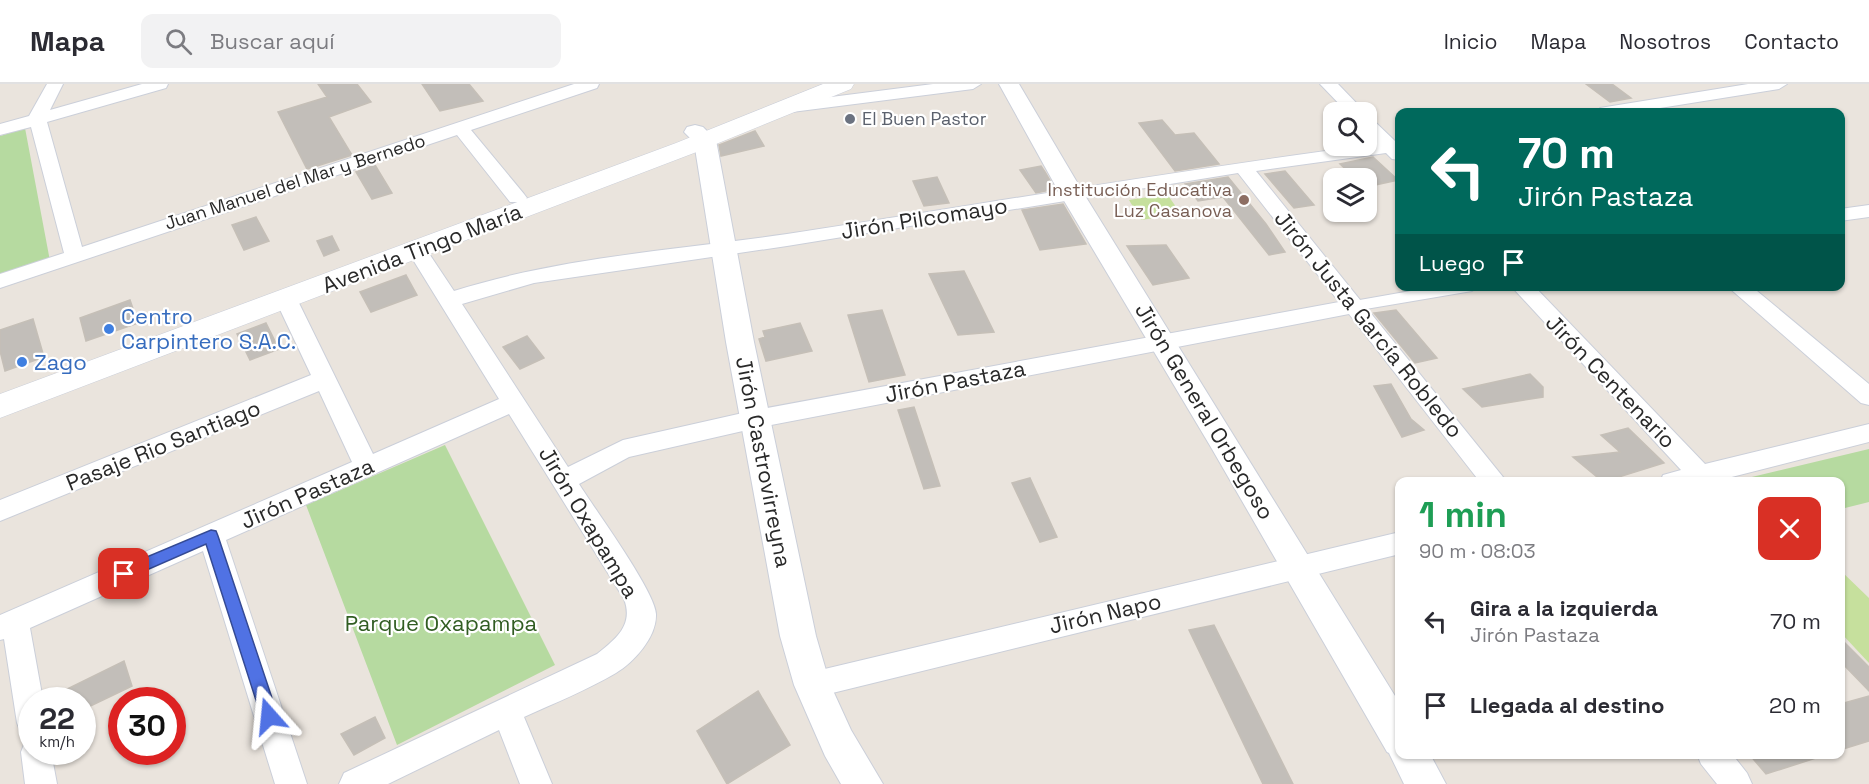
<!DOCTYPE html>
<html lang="es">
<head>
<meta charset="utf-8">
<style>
  :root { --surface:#fff; --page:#f2f2f3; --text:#2b2b33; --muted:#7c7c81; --line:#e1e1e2 }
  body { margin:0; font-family:"Space Grotesk",sans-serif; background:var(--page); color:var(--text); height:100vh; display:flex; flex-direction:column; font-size:22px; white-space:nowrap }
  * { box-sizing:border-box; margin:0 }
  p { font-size:20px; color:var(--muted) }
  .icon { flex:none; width:33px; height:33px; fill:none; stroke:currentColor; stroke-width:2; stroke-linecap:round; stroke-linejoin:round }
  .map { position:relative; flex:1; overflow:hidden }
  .side { position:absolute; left:1395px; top:393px; width:450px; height:282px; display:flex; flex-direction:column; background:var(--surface); border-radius:12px; box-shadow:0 2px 4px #0004 }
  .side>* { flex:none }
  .guide { position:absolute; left:1395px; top:24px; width:450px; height:183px; border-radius:12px; box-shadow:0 2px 4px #0004; background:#00695c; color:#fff; overflow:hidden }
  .tools { position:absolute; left:1323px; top:18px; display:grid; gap:12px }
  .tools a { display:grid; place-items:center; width:54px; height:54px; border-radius:12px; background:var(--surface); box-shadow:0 2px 4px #0004; font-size:30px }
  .speed { position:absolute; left:18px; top:603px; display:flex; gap:12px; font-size:30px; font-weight:700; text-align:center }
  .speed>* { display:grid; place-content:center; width:78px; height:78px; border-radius:50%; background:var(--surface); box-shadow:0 2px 4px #0004; line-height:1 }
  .speed small { font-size:15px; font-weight:400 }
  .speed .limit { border:9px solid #d22; background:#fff; color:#111 }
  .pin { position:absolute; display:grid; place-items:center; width:51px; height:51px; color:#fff; margin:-26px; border-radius:12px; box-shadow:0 3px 9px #0006 }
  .me { position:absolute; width:66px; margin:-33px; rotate:342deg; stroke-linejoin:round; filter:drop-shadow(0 0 4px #0008) }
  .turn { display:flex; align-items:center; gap:21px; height:126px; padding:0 24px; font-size:27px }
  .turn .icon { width:78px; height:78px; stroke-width:2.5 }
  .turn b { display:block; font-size:42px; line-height:51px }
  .then { display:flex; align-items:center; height:57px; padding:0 24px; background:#0003; gap:12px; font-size:22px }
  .round { display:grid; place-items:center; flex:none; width:63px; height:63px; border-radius:12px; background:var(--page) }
  .summary { display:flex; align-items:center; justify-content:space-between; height:102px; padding:0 24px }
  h1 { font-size:36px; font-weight:800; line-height:45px; color:#1e9e55 }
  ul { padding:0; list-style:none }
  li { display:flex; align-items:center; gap:18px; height:84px; padding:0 24px }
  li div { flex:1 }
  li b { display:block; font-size:22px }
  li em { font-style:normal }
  header { display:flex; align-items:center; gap:36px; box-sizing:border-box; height:84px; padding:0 30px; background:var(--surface); border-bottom:2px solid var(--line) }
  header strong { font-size:28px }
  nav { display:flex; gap:33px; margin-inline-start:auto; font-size:21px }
  .search { width:420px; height:54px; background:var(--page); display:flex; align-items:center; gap:15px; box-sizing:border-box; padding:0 21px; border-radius:12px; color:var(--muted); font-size:22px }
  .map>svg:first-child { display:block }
  .green { fill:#b6daa0 }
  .pitch { fill:#c6e09d }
  .building { fill:#c2beb9; stroke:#c5bfb7; stroke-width:1.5 }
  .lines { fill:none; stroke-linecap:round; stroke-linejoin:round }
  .pedestrian-casing { stroke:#cbcfd9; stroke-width:2 }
  .minor-casing { stroke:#cbcfd9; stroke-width:2 }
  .tertiary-casing { stroke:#cbcfd9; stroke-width:2 }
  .secondary-casing { stroke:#cbcfd9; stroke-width:1 }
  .pedestrian { fill:#fff; fill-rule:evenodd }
  .minor { fill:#fff; fill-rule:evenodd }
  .tertiary { fill:#fff; fill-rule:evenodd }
  .secondary { fill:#fff; fill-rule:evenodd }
  .route { fill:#5072e4; stroke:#344a94; stroke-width:1.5 }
  .worship-dot { fill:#6b7280; stroke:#fff; stroke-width:2 }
  .education-dot { fill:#8d6e63; stroke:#fff; stroke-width:2 }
  .shop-dot { fill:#3f7fe0; stroke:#fff; stroke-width:2 }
  .labels { text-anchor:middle; stroke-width:4.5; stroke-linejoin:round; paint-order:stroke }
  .far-worship-label { font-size:18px; fill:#5b616d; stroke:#fff; text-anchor:start }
  .far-street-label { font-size:18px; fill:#292929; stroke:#fff }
  .far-education-label { font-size:18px; fill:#785e54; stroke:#fff; text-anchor:end }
  .street-label { font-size:22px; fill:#292929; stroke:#fff }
  .shop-label { font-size:22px; fill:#366cbe; stroke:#fff; text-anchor:start }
  .park-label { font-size:22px; fill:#315d22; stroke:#fff }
</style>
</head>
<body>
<header>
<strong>Mapa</strong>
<div class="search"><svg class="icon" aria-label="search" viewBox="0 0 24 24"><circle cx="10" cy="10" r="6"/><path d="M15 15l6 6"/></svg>Buscar aquí</div>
<nav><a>Inicio</a><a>Mapa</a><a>Nosotros</a><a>Contacto</a></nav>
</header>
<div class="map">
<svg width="1869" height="700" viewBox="0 0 1869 700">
  <rect width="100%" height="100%" fill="#eae4dd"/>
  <path class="green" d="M25,44L50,177L0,193V52Z
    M445,361L555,581L397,661L306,421Z
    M1869,365V418L1841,425L1840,398L1735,397Z"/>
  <path class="pitch" d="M1167,110L1181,130L1141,136L1129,116Z
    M1840,486L1869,514V579L1841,549Z"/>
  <path class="building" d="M318,0H357L371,18L329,33L352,71L307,85L278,28L327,13Z
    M422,0H469L483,17L440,27Z
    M1586,0H1612L1631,14L1610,18Z
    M1162,36L1175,51L1194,49L1219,80L1175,87L1139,39Z
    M755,47L764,62L721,72L719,61Z
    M1373,73L1398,96L1366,103V94H1355L1340,80Z
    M375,81L392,109L372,115L356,88Z
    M1041,82L1045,88L1055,105L1036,109L1020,86Z
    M1285,87L1314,121L1294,124L1265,90Z
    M937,93L949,119L924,122L913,97Z
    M1228,93L1266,140L1285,168L1269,171L1223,113L1198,117L1185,100Z
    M1063,120L1086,160L1040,166L1022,126Z
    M256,133L269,157L244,166L232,141Z
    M332,152L339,166L324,172L317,157Z
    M1166,161L1189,194L1153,201L1127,162Z
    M964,187L994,248L958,251L929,190Z
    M406,191L417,211L371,228L360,208Z
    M130,216L138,239L86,257L80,234Z
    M882,226L905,291L869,298L848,231Z
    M1396,226L1437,274L1415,279L1374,229Z
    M33,235L44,273L5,287L0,267V246Z
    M266,239L279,265L250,276L237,250Z
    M800,239L812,267L766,277L759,255L765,253L763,247Z
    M527,252L544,274L520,285L503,263Z
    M1530,290L1543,303V313L1482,323L1463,305Z
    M1391,300L1411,335L1424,346L1402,353L1374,302Z
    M914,323L940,402L924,405L898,326Z
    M1628,344L1664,379L1603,398L1573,373L1620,368L1601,351Z
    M1030,394L1057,453L1040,458L1012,399Z
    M1214,541L1293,700H1263L1189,546Z
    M1840,554L1869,583V607L1840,577Z
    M124,577L132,602L82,626V616H45Z
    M758,607L790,661L727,700L697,647Z
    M1869,612V657L1840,666V620Z
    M375,633L385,654L354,671L341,650Z
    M1749,670H1816V674L1766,690Z"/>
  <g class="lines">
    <g class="pedestrian-casing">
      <path id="pedestrian" d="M1439,202H1480L1472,207L1354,227L1348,226L1346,222L1348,218L1354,217Z"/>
    </g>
    <g class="minor-casing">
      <path id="minor" d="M47,0H63L50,26L142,0H168L166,4L47,38L82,163L574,0H599L597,4L471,46L524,110L527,114L524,118H510L457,51L0,204V190L64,169L31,43L0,51V40L29,32Z
        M933,0H981L973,5L784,29L778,28L775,24L778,20L784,19Z
        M1320,0H1338L1365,28H1347Z
        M1748,0H1787L1779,5L1635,28H1597L1600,24L1606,23Z
        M1366,34L1372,35L1395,57H1400V76L1392,75L1386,69L1256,87L1507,398H1480L1349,230L756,344L629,373L579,400C594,424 655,507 656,530C657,553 634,578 616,589C587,606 555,619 524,633L552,700H520L499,646L388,700H339L344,689L597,570C616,555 634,541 624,515L509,330L226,456L307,700H275L203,467L30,544L43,616H32V653L21,649L17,639L4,555L0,556V531L352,378L319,307L0,437V416L311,291L275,215L279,210L286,208L293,210L297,215L373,370L499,315L407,166L410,162L417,160L424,162L454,207C561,173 676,166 787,150C983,120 1180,86 1377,60L1366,49ZM1238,89L1339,218L756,326L623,356L568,383L462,220L534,199L787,162Z
        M1869,121V133L1840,137V125Z
        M1511,202H1534L1705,380L1869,340V358L1712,398H1660L1663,391L1681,386Z
        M1727,202H1751L1869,300V321L1861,319Z
        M1400,448V470L812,614L802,610L797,601L802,592L812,588Z
        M32,655V668H51L57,700H25L21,668L25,658Z
        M1697,670H1732L1747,689L1752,700H1717L1701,680Z"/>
    </g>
    <g class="tertiary-casing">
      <path id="tertiary" d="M999,0H1019L1084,110L1400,620V670H1430L1446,700H1404L1389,669L1387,668L1212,365L1060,110Z
        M695,41L703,43L716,56L754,258L816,552L830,600L851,646L883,700H841L825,672L794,601L780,552L726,258L694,58L684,48L687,43Z"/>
    </g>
    <g class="secondary-casing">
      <path id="secondary" d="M823,0H854L851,5L694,69L0,334V310L676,59Z"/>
    </g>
    <use href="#pedestrian" class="pedestrian"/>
    <use href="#minor" class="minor"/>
    <use href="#tertiary" class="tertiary"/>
    <use href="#secondary" class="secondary"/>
  </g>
  <path class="route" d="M211,446L216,447L218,452L278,632L275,638L269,640L263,638L261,632L206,460L124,496L118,494L116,490L118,485Z"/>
  <circle class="worship-dot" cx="850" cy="35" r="6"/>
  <circle class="education-dot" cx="1244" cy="116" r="6"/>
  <g class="shop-dot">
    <circle cx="109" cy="245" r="6"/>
    <circle cx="22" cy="278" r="6"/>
  </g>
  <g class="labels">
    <g class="far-worship-label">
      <text x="862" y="41">El Buen Pastor</text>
    </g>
    <g class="far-street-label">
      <text transform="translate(295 98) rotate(-18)" y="6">Juan Manuel del Mar y Bernedo</text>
    </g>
    <g class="far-education-label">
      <text x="1232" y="112">Institución Educativa<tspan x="1232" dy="21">Luz Casanova</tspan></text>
    </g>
    <g class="street-label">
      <text transform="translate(924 134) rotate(-9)" y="8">Jirón Pilcomayo</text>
      <text transform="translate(422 164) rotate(-21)" y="8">Avenida Tingo María</text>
      <text transform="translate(1369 240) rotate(51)" y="8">Jirón Justa García Robledo</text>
      <text transform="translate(955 297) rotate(-11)" y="8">Jirón Pastaza</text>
      <text transform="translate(1611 297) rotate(46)" y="8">Jirón Centenario</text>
      <text transform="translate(1205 327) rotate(59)" y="8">Jirón General Orbegoso</text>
      <text transform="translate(163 361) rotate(-22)" y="8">Pasaje Rio Santiago</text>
      <text transform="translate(764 378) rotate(79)" y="8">Jirón Castrovirreyna</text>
      <text transform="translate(307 409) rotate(-24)" y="8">Jirón Pastaza</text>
      <text transform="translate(589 438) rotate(59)" y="8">Jirón Oxapampa</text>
      <text transform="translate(1105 529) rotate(-13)" y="8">Jirón Napo</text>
    </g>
    <g class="shop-label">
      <text x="121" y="240">Centro<tspan x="121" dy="25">Carpintero S.A.C.</tspan></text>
      <text x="34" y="286">Zago</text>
    </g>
    <g class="park-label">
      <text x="441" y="547">Parque Oxapampa</text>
    </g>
  </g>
</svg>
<div class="tools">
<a><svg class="icon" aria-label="search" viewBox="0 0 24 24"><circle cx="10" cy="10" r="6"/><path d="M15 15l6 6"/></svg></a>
<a><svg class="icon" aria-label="layers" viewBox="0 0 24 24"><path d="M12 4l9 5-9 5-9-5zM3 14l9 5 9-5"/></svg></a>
</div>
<div class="speed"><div>22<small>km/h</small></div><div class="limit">30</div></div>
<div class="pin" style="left:124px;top:490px;background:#d93025"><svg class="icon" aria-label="arrive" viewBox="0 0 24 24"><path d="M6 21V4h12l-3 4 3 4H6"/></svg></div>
<svg class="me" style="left:269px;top:632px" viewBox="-20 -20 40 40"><path d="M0-17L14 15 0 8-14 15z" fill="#5072e4" stroke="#fff" stroke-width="4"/></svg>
<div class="guide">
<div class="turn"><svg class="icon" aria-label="left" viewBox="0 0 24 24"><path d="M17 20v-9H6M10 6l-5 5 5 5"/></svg><div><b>70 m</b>Jirón Pastaza</div></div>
<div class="then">Luego<svg class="icon" aria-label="arrive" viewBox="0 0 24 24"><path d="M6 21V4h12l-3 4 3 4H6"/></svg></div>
</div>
<section class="side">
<div class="summary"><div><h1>1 min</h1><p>90 m · 08:03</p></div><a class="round" style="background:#d93025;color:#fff"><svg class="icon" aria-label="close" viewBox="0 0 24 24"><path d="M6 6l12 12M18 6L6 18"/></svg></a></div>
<ul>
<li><svg class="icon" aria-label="left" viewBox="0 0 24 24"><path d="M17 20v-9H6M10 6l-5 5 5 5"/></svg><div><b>Gira a la izquierda</b><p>Jirón Pastaza</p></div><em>70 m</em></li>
<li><svg class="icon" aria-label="arrive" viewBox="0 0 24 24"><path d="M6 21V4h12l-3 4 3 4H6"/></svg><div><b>Llegada al destino</b></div><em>20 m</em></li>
</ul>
</section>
</div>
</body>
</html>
